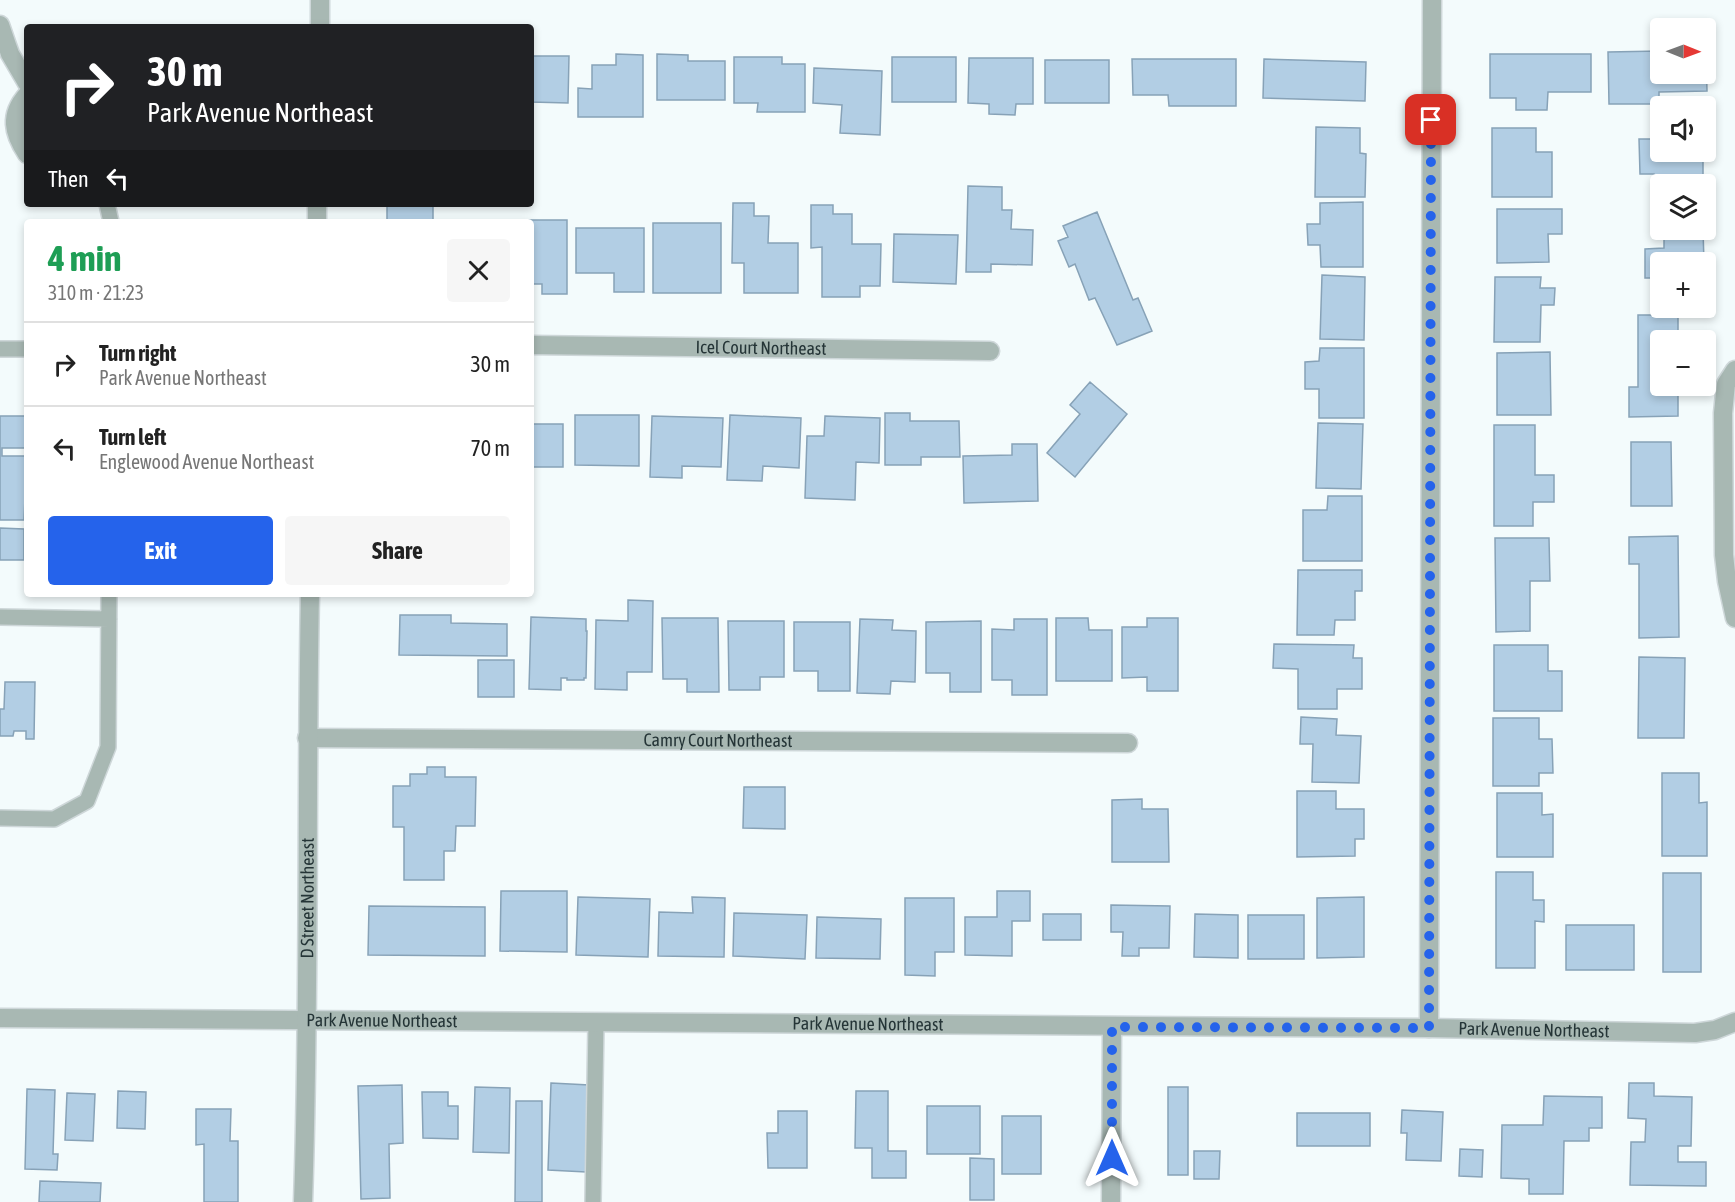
<!DOCTYPE html>
<html lang="en">
<head>
<meta charset="utf-8">
<style>
  :root { --surface:#fff; --page:#f6f6f6; --text:#222; --muted:#767676; --line:#e0e0e0; --accent:#2563eb }
  body { margin:0; font-family:"Asap Condensed",sans-serif; background:var(--page); color:var(--text); height:100vh; display:flex; flex-direction:column; font-size:22px; white-space:nowrap }
  * { box-sizing:border-box; margin:0 }
  p { font-size:20px; color:var(--muted) }
  .icon { flex:none; width:33px; height:33px; fill:none; stroke:currentColor; stroke-width:2; stroke-linecap:round; stroke-linejoin:round }
  .map { position:relative; flex:1; overflow:hidden }
  .side { position:absolute; left:24px; top:219px; width:510px; height:378px; display:flex; flex-direction:column; background:var(--surface); border-radius:6px; box-shadow:0 3px 9px #0003 }
  .side>* { flex:none }
  .top-card { position:absolute; left:24px; top:24px; width:510px; height:183px; border-radius:6px; box-shadow:0 3px 9px #0003; background:#202124; color:#fff; overflow:hidden }
  .needle { width:39px; rotate:91deg }
  .fabs { position:absolute; left:1650px; top:18px; display:grid; gap:12px }
  .fabs a { display:grid; place-items:center; width:66px; height:66px; border-radius:6px; background:var(--surface); box-shadow:0 3px 9px #0003; font-size:30px }
  .pin { position:absolute; display:grid; place-items:center; width:51px; height:51px; color:#fff; margin:-26px; border-radius:12px; box-shadow:0 3px 9px #0006 }
  .me { position:absolute; width:66px; margin:-33px; rotate:0deg; stroke-linejoin:round; filter:drop-shadow(0 0 4px #0008) }
  .turn { display:flex; align-items:center; gap:21px; height:126px; padding:0 24px; font-size:27px }
  .turn .icon { width:78px; height:78px; stroke-width:2.5 }
  .turn b { display:block; font-size:42px; line-height:51px }
  .then { display:flex; align-items:center; height:57px; padding:0 24px; background:#0003; gap:12px; font-size:22px }
  .round { display:grid; place-items:center; flex:none; width:63px; height:63px; border-radius:6px; background:var(--page) }
  .summary { display:flex; align-items:center; justify-content:space-between; height:102px; padding:0 24px }
  h1 { font-size:36px; font-weight:700; line-height:45px; color:#1e9e55 }
  .primary-button { display:flex; gap:12px; margin-top:auto; padding:12px 24px }
  .primary-button a { flex:1; height:69px; border-radius:6px; background:var(--accent); color:#fff; font-size:24px; font-weight:700; line-height:69px; text-align:center }
  .primary-button a+a { background:var(--page); color:var(--text) }
  ul { padding:0; list-style:none }
  li { display:flex; align-items:center; gap:18px; height:84px; padding:0 24px; border-top:2px solid var(--line) }
  li div { flex:1 }
  li b { display:block; font-size:22px }
  li em { font-style:normal }
  .map>svg:first-child { display:block }
  .building { fill:#b2cee4; stroke:#87a2b7; stroke-width:1.5 }
  .lines { fill:none; stroke-linecap:round; stroke-linejoin:round }
  .service-casing { stroke:#ced7d9; stroke-width:18 }
  .minor-casing { stroke:#ced7d9; stroke-width:21 }
  .tertiary-casing { stroke:#ced7d9; stroke-width:21 }
  .service { stroke:#a8b8b3; stroke-width:15 }
  .minor { stroke:#a8b8b3; stroke-width:18 }
  .tertiary { stroke:#a8b8b3; stroke-width:18 }
  .route { stroke:#2563eb; stroke-width:10; stroke-dasharray:0 18 }
  .labels { text-anchor:middle; stroke-width:4.5; stroke-linejoin:round; paint-order:stroke }
  .street-label { font-size:18px; fill:#253537; stroke:#fff }
</style>
</head>
<body>
<div class="map">
<svg width="1735" height="1202" viewBox="0 0 1735 1202">
  <rect width="100%" height="100%" fill="#f3fbfc"/>
  <path class="building" d="M1660,51V74H1706V51L1707,91L1659,92V104H1609L1608,52Z
    M616,54L643,55V117H578V88L592,89V65H616Z
    M657,54L688,55V61H725V100H657Z
    M1490,54H1591V92H1548L1547,110H1516V98H1490Z
    M531,56H569L568,103L531,102Z
    M734,57H782V64H805V112H757L758,103H734Z
    M892,57H956V102H892Z
    M969,58H1033V104H1016L1015,115L989,114V104L968,103Z
    M1132,59H1236V106H1169L1168,95H1133Z
    M1264,59L1366,62L1365,101L1263,98Z
    M1045,60H1109V103H1045Z
    M814,68L882,71L880,135L840,133L842,105L813,103Z
    M1316,127L1360,128V153L1366,154L1365,197H1315Z
    M1492,128H1536V152H1552V197H1492Z
    M1639,139H1660V152H1703V184H1660V194H1654V174H1640Z
    M968,186L1002,187V210H1012L1011,229L1033,230L1032,265L991,264V272H966Z
    M1363,202V267H1321L1320,245H1308L1307,224H1320V203Z
    M733,203H754V216H769L768,243H798V293H744V263H732Z
    M387,204H433V222H387Z
    M811,205H833V214H852V244H881L880,286H860V297H822V247L811,248Z
    M1497,209H1562V234H1548L1549,262L1497,263Z
    M1097,212L1133,300L1138,298L1152,331L1117,345L1095,298L1089,300L1075,264L1069,267L1058,241L1068,237L1063,226Z
    M493,220H567V294H542V284H531V222H493Z
    M653,223H721V293H653Z
    M576,228H644V292H614V273H576Z
    M1664,230H1703L1704,262H1660V305H1657V278H1645V249L1664,248Z
    M894,234L958,235L956,284L893,282Z
    M1322,275L1365,277L1364,340L1320,339Z
    M1495,277H1541L1540,288H1555L1554,305H1541L1540,342H1494Z
    M1638,315H1678V340H1660V386H1678V416L1629,417V387H1638Z
    M1320,348H1364V418H1319V389H1305V362L1319,361Z
    M1550,352L1551,415H1497V353Z
    M1090,382L1127,414L1075,477L1047,453L1080,414L1070,405Z
    M885,413H910V421H959L960,457H921V465H885Z
    M575,415H639V466L575,465Z
    M730,415L801,418L799,468L763,466L762,481L727,480Z
    M0,416H27V448H2V456H27L24,520H0Z
    M652,416L723,418L721,467L682,466V478L650,477Z
    M825,416L880,418L879,463L856,462L855,500L805,498L807,436H824Z
    M1318,423L1363,424L1361,489L1316,488Z
    M531,424H563V467H531Z
    M1494,425H1535V475H1554V502H1533V526H1494Z
    M1631,442H1671L1672,506H1631Z
    M1012,444H1037L1038,501L964,503L963,456L1012,455Z
    M1328,496H1362V561H1303V510H1327Z
    M0,528L24,529V560H0Z
    M1678,536L1679,637L1639,638V564H1629V537Z
    M1495,538H1549L1550,581H1530V631L1496,632Z
    M1298,570H1362V591H1355V620H1335L1334,635H1297Z
    M628,600L653,601L652,672H627V690L595,689L596,620L628,621Z
    M400,615H451V623L507,624V656L399,655Z
    M531,617L586,619V631H587L586,678H584V680H567V678H561V690L529,689Z
    M662,618H718L719,692H687V679H663Z
    M1056,618H1088L1089,630H1112V681H1056Z
    M1147,618H1178V691H1147V677L1122,678V627H1147Z
    M860,619L893,620L892,630L916,631L915,682L891,681L890,694L857,693Z
    M1014,619H1047V695H1012V680H992V629L1014,630Z
    M728,621H784V677H760V690H729Z
    M981,621V692H950V673H926V622Z
    M794,622H850V691H818V671H794Z
    M1274,644L1354,645L1353,658H1362V689H1337V709H1298V669L1273,668Z
    M1494,645H1548V671H1562V711H1494Z
    M1639,657L1685,658L1684,738H1638Z
    M478,660H514V697H478Z
    M5,682H35L34,739H26V731H14L13,736H0V709H4Z
    M1301,717L1337,719L1336,735L1361,736L1359,783L1312,782L1313,744H1300Z
    M1493,718H1539V739H1552L1553,773H1539V786H1493Z
    M427,767H445V777H476L475,826H456L455,851H444V880H404V827H393V786H410V774H427Z
    M1662,773H1699V803L1707,802V856H1662Z
    M744,787H785V829L743,828Z
    M1297,791H1336V809H1364V839H1355V856L1297,857Z
    M1497,793H1542V815L1553,814V857H1497Z
    M1142,799V809H1168L1169,862H1112V800Z
    M1496,872H1533V900H1544V922L1535,921V968H1496Z
    M1663,873H1701V972H1663Z
    M501,891H567V952L500,951Z
    M997,891H1030V921H1012V956L965,955V917H997Z
    M578,897L650,899L648,957L576,955Z
    M692,897L725,898L724,957L658,956L659,912L693,913Z
    M1364,897V957L1317,958V898Z
    M905,898H954V952H935V976L905,975Z
    M1111,905L1170,906L1169,948H1139V956H1122L1123,932H1111Z
    M369,906L485,907V956L368,955Z
    M734,913L807,915L805,959L733,956Z
    M1043,914H1081V940H1043Z
    M1195,914L1238,915V958L1194,957Z
    M1248,915H1304V959H1248Z
    M817,917L881,919L880,959L816,958Z
    M1566,925H1634V970H1566Z
    M551,1083L589,1085L586,1172L548,1170Z
    M1629,1083H1654V1096L1692,1097L1691,1146H1678V1162H1706V1186L1630,1185L1631,1142H1645L1646,1119L1628,1118Z
    M402,1085L403,1143L389,1144L390,1198L361,1199L358,1086Z
    M475,1087L510,1088L509,1153L473,1152Z
    M1168,1087H1188V1175H1168Z
    M27,1089L55,1090L53,1154H58L57,1170L25,1169Z
    M118,1091L146,1092L145,1129L117,1128Z
    M856,1091H888V1151H906V1178H872V1148H855Z
    M422,1092H448V1106H458V1139L423,1138Z
    M67,1093L95,1094L93,1141L65,1140Z
    M1544,1096L1602,1097V1128H1589V1141H1564L1563,1194H1529V1179L1501,1178L1502,1125H1543Z
    M516,1101H542V1202H515Z
    M927,1106H980V1154H927Z
    M196,1109H231L230,1141H238V1202H204V1144L196,1145Z
    M1402,1110L1443,1112L1441,1161L1406,1160L1407,1133H1401Z
    M778,1111H807V1168H768L767,1133H778Z
    M1297,1113H1370V1146H1297Z
    M1002,1116H1041V1174H1002Z
    M1460,1149L1483,1150L1482,1177L1459,1176Z
    M1194,1151H1220L1219,1179H1194Z
    M970,1158L994,1159V1200H970Z
    M40,1181L101,1183L100,1202H39Z"/>
  <g class="lines">
    <g class="service-casing">
      <path id="service" d="M107,204L111,222
        M0,349H27
        M0,617L109,619
        M0,818L54,819L87,801L108,747L109,594
        M593,1202L596,1023"/>
    </g>
    <g class="minor-casing">
      <g id="minor">
        <path d="M0,25L10,54L27,83"/>
        <path d="M27,95C9,115 13,133 27,154"/>
        <path id="s1" d="M531,345L990,351"/>
        <path d="M1735,370L1726,384L1723,413L1724,555L1727,581L1735,618"/>
        <path id="s2" d="M307,738L1128,743"/>
        <path d="M1429,1028L1432,0"/>
        <path d="M1111,1202L1112,1027"/>
      </g>
    </g>
    <g class="tertiary-casing">
      <g id="tertiary">
        <path d="M320,27V0"/>
        <path d="M317,222V204"/>
        <path id="s3" d="M0,1018L1429,1028L1695,1033L1715,1030L1735,1022"/>
        <path id="s4" d="M303,1202C310,999 306,797 310,594"/>
      </g>
    </g>
    <use href="#service" class="service"/>
    <use href="#minor" class="minor"/>
    <use href="#tertiary" class="tertiary"/>
  </g>
  <g class="lines">
    <path class="route" d="M1112,1158V1027L1429,1028L1431,120"/>
  </g>
  <g class="labels">
    <g class="street-label">
      <text dy="6" stroke="none"><textPath href="#s1" startOffset="230">Icel Court Northeast</textPath></text>
      <text dy="6" stroke="none"><textPath href="#s2" startOffset="411">Camry Court Northeast</textPath></text>
      <text dy="6" stroke="none"><textPath href="#s4" startOffset="304">D Street Northeast</textPath></text>
      <text dy="6" stroke="none"><textPath href="#s3" startOffset="382">Park Avenue Northeast</textPath></text>
      <text dy="6" stroke="none"><textPath href="#s3" startOffset="868">Park Avenue Northeast</textPath></text>
      <text dy="6" stroke="none"><textPath href="#s3" startOffset="1534">Park Avenue Northeast</textPath></text>
    </g>
  </g>
</svg>
<div class="fabs">
<a><svg class="needle" viewBox="-14 -14 28 28"><path d="M0-13l5 13h-10z" fill="#e53935"/><path d="M0 13l5-13h-10z" fill="#767676"/></svg></a>
<a><svg class="icon" aria-label="sound" viewBox="0 0 24 24"><path d="M4 9h4l5-4v14l-5-4H4zM17 9q2 3 0 6"/></svg></a>
<a><svg class="icon" aria-label="layers" viewBox="0 0 24 24"><path d="M12 4l9 5-9 5-9-5zM3 14l9 5 9-5"/></svg></a>
<a>+</a>
<a>−</a>
</div>
<div class="pin" style="left:1431px;top:120px;background:#d93025"><svg class="icon" aria-label="arrive" viewBox="0 0 24 24"><path d="M6 21V4h12l-3 4 3 4H6"/></svg></div>
<svg class="me" style="left:1112px;top:1158px" viewBox="-20 -20 40 40"><path d="M0-17L14 15 0 8-14 15z" fill="#2563eb" stroke="#fff" stroke-width="4"/></svg>
<div class="top-card">
<div class="turn"><svg class="icon" aria-label="right" viewBox="0 0 24 24"><path d="M7 20v-9h11M14 6l5 5-5 5"/></svg><div><b>30 m</b>Park Avenue Northeast</div></div>
<div class="then">Then<svg class="icon" aria-label="left" viewBox="0 0 24 24"><path d="M17 20v-9H6M10 6l-5 5 5 5"/></svg></div>
</div>
<section class="side">
<div class="summary"><div><h1>4 min</h1><p>310 m · 21:23</p></div><a class="round"><svg class="icon" aria-label="close" viewBox="0 0 24 24"><path d="M6 6l12 12M18 6L6 18"/></svg></a></div>
<ul>
<li><svg class="icon" aria-label="right" viewBox="0 0 24 24"><path d="M7 20v-9h11M14 6l5 5-5 5"/></svg><div><b>Turn right</b><p>Park Avenue Northeast</p></div><em>30 m</em></li>
<li><svg class="icon" aria-label="left" viewBox="0 0 24 24"><path d="M17 20v-9H6M10 6l-5 5 5 5"/></svg><div><b>Turn left</b><p>Englewood Avenue Northeast</p></div><em>70 m</em></li>
</ul>
<div class="primary-button"><a>Exit</a><a>Share</a></div>
</section>
</div>
</body>
</html>
